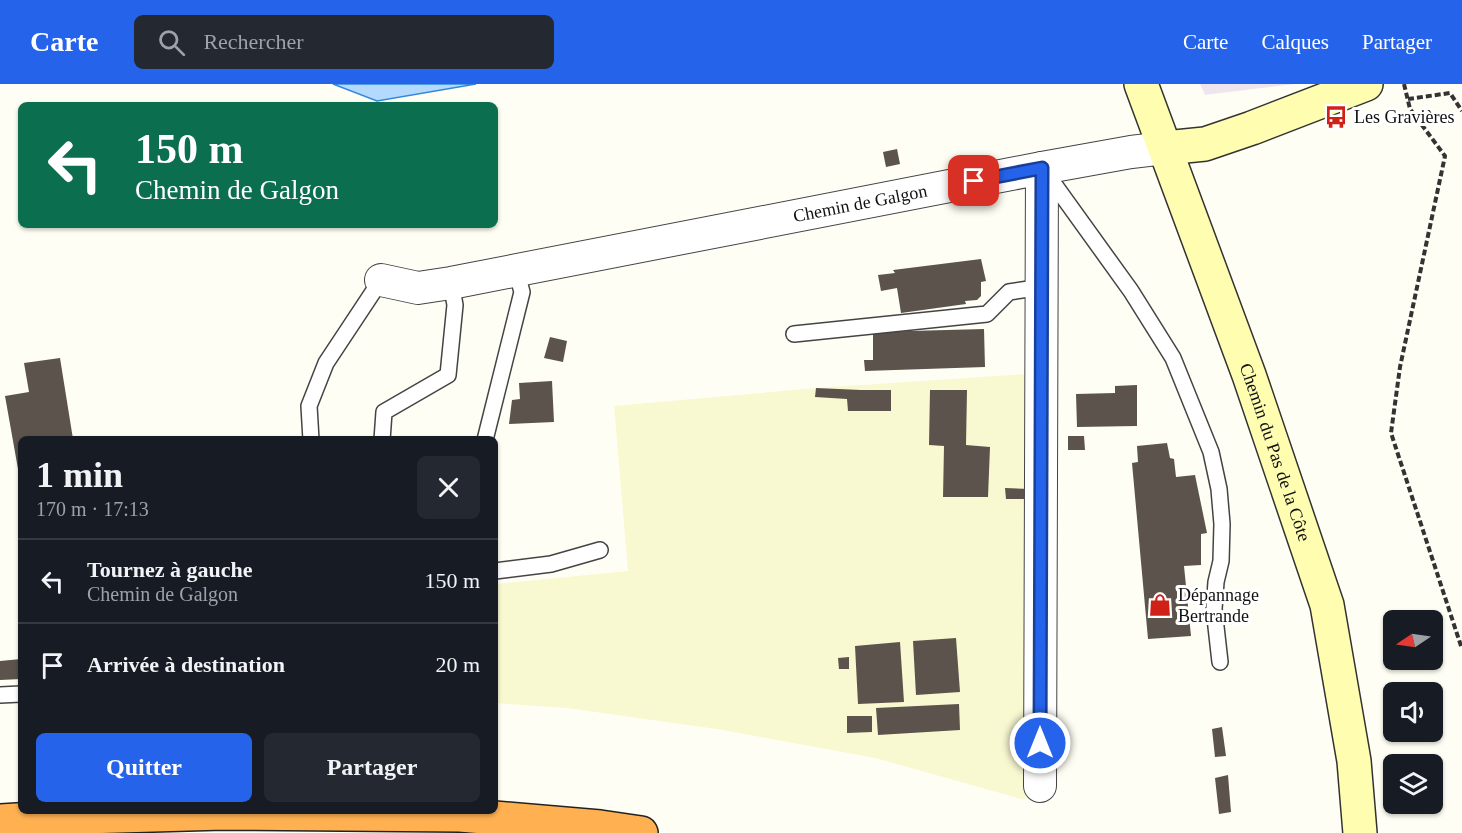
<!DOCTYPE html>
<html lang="fr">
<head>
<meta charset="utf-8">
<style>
  :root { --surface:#171b24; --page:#242831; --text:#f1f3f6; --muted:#9ea1a6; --line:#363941; --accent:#2563eb }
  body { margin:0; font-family:Georgia,serif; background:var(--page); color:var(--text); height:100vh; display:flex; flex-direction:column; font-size:22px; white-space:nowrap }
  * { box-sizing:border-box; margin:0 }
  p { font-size:20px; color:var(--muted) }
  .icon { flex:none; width:33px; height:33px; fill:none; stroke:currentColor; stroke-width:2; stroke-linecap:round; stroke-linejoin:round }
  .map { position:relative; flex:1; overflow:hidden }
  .drawer { position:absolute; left:18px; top:352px; width:480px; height:378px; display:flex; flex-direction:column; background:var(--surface); border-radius:9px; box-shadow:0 2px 4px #0004 }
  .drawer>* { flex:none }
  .hud { position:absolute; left:18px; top:18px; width:480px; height:126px; border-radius:9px; box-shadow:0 2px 4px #0004; background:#0b6e4f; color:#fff; overflow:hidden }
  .needle { width:39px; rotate:257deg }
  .tools { position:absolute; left:1383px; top:526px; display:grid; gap:12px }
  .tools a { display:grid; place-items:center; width:60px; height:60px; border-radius:9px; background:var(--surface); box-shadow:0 2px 4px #0004; font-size:30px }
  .pin { position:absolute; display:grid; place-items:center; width:51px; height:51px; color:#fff; margin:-26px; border-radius:12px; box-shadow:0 3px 9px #0006 }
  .me { position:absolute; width:66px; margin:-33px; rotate:0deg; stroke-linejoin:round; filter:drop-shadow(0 0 4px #0008) }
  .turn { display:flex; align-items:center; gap:21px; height:126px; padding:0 18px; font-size:27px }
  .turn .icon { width:78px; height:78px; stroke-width:2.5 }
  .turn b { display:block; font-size:42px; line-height:51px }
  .round { display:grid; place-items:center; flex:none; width:63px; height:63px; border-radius:9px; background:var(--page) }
  .overview { display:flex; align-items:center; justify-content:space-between; height:102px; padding:0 18px }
  h1 { font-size:36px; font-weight:600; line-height:45px }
  .button { display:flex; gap:12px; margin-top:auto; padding:12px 18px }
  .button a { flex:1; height:69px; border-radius:9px; background:var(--accent); color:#fff; font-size:24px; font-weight:600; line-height:69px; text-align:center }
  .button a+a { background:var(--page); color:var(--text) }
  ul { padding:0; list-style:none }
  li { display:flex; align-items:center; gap:18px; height:84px; padding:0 18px; border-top:2px solid var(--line) }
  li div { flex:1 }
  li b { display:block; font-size:22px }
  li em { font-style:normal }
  header { display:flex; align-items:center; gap:36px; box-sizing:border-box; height:84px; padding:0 30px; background:var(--accent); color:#fff }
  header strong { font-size:28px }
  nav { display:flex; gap:33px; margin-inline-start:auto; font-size:21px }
  .search { width:420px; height:54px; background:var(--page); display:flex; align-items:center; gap:15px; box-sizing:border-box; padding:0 21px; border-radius:9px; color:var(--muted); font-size:22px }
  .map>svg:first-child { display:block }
  .industrial { fill:#efe5ef }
  .farmland { fill:#f8f9d1 }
  .water { fill:#b3dafc; stroke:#3388da; stroke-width:1.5 }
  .building { fill:#5b534c }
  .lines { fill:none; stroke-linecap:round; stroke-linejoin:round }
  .lane-casing { stroke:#444; stroke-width:18 }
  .street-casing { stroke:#444; stroke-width:34 }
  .secondary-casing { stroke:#333; stroke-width:36 }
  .highway-casing { stroke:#222; stroke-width:36 }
  .path { stroke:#333; stroke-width:4; stroke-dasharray:6 3; stroke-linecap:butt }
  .lane { stroke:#fff; stroke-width:15 }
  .street { stroke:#fff; stroke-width:32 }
  .secondary { stroke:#fffdaf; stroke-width:33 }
  .highway { stroke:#ffb152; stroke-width:33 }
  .route-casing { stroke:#184099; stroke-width:15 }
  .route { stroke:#2563eb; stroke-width:10 }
  .labels { text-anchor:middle; stroke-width:6; stroke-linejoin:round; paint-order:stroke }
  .poi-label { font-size:18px; fill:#111; stroke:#fff; text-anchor:start }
  .street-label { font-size:18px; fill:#111; stroke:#fff }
</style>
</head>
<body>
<header>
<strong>Carte</strong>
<div class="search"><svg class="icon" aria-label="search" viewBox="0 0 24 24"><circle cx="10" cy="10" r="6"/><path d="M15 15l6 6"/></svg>Rechercher</div>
<nav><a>Carte</a><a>Calques</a><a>Partager</a></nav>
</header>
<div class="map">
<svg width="1462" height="749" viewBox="0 0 1462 749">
  <rect width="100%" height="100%" fill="#fffef4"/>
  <path class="industrial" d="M1200,0H1295L1205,11Z"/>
  <path class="farmland" d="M1027,290L1025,716L875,674L723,646L567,624L495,619V500L628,487L614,322L816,304Z"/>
  <path class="water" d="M333,0H476L377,17Z"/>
  <path class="building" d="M897,65L900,80L886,83L883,68Z
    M981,175L986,197L981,198V212L977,216L965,217L966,220L901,229L897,204L881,207L878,191L895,189L893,186Z
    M984,245L985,283L865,287L864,276H873V248Z
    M550,253L567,257L563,278L544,274Z
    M60,274L73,355L21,356V384L18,385L5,312L29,308L24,279Z
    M552,297L554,338L509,340L512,316L520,315L519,299Z
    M1137,301V342L1077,343L1076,310L1115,309V302Z
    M816,304L861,306H891V327H848L847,315L815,313Z
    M930,306H967L966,361L990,363L988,413H943L944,362L929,361Z
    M1068,352H1084L1085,366H1068Z
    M1167,359L1170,374L1174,375L1176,393L1195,391L1207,449L1201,450V481L1184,482L1191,552L1148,555L1132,379L1138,378L1137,362Z
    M1005,404L1029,405V415H1006Z
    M956,554L960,608L916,611L913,557Z
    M900,558L904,618L858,620L855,562Z
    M849,573V585H839L838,574Z
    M21,575V595L0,596V577Z
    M959,620L960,646L878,651L876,624Z
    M847,632H872V648L847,649Z
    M1222,643L1226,672L1215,673L1212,645Z
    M1228,691L1231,728L1219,730L1215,694Z"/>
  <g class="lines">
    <g class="lane-casing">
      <path id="lane" d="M1046,89L1131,207L1173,274L1211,368L1219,405L1222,440L1221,477L1216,498L1214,525L1220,578
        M794,250L987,230L1009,208L1042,203
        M311,356L309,322L326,279L381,196
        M382,356L384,328L448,291L455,221L451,199
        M485,356L522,208L516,186
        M495,487L551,480L600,466
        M0,611L21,610"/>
    </g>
    <g class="street-casing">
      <g id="street">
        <path id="s1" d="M381,196L418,204L451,199L1042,84L1131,68L1165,64"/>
        <path d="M1040,702L1042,84"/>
      </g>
    </g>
    <g class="secondary-casing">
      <g id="secondary">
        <path id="s2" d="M1141,0L1249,291L1327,521L1354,677L1360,749"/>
        <path d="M1165,64L1205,60L1252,44L1366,0"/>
      </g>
    </g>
    <g class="highway-casing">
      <path id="highway" d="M0,737L49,734L223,729L460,731L600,743L641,749"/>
    </g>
    <path class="path" d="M1404,0L1410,25L1445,72L1400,283L1391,349L1462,565
      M1408,15L1450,9L1462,27"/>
    <use href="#lane" class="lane"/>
    <use href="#street" class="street"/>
    <use href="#secondary" class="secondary"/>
    <use href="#highway" class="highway"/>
  </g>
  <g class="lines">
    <g class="route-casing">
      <path id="route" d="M974,97L1042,84L1040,659"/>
    </g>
    <use href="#route" class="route"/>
  </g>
  <defs>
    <g id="bus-bare" transform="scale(1.8)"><path d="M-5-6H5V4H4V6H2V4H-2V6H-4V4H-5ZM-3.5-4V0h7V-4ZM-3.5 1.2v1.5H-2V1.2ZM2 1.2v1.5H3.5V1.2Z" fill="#d02119" stroke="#fff" stroke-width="2.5" paint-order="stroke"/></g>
    <g id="shop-bare" transform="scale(1.8)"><path d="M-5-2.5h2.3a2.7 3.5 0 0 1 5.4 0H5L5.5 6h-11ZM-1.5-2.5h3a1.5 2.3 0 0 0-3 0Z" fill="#d02119" stroke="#fff" stroke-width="2.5" paint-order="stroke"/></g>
  </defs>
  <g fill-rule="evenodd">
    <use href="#bus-bare" x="1336" y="33"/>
    <use href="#shop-bare" x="1160" y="521"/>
  </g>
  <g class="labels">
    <g class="poi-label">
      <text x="1354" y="39">Les Gravières</text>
      <text x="1178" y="517">Dépannage<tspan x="1178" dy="21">Bertrande</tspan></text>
    </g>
    <g class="street-label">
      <text dy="6" stroke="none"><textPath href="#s1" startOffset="488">Chemin de Galgon</textPath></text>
      <text dy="6" stroke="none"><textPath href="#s2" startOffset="392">Chemin du Pas de la Côte</textPath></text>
    </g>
  </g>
</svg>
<div class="tools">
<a><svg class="needle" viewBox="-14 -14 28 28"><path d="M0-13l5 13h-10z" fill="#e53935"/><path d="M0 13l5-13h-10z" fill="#9ea1a6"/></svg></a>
<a><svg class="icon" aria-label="sound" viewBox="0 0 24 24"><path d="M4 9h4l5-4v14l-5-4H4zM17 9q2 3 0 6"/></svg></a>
<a><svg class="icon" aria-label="layers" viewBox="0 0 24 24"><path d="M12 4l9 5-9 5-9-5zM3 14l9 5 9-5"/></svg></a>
</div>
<div class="pin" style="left:974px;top:97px;background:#d93025"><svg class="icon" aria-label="arrive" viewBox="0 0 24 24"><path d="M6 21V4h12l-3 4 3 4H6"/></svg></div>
<svg class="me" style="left:1040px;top:659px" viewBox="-20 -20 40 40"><circle r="17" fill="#2563eb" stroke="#fff" stroke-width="3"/><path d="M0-11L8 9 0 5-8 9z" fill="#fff"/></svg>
<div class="hud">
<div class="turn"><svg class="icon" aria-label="left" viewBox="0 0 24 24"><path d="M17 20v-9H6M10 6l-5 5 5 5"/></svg><div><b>150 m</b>Chemin de Galgon</div></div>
</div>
<section class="drawer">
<div class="overview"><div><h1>1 min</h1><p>170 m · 17:13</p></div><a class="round"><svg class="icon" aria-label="close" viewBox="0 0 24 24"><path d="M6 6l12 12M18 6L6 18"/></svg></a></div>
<ul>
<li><svg class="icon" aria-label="left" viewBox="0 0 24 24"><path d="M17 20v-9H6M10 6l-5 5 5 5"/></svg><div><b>Tournez à gauche</b><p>Chemin de Galgon</p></div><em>150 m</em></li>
<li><svg class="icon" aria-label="arrive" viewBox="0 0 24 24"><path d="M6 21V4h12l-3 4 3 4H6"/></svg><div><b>Arrivée à destination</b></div><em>20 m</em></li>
</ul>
<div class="button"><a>Quitter</a><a>Partager</a></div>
</section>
</div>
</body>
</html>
